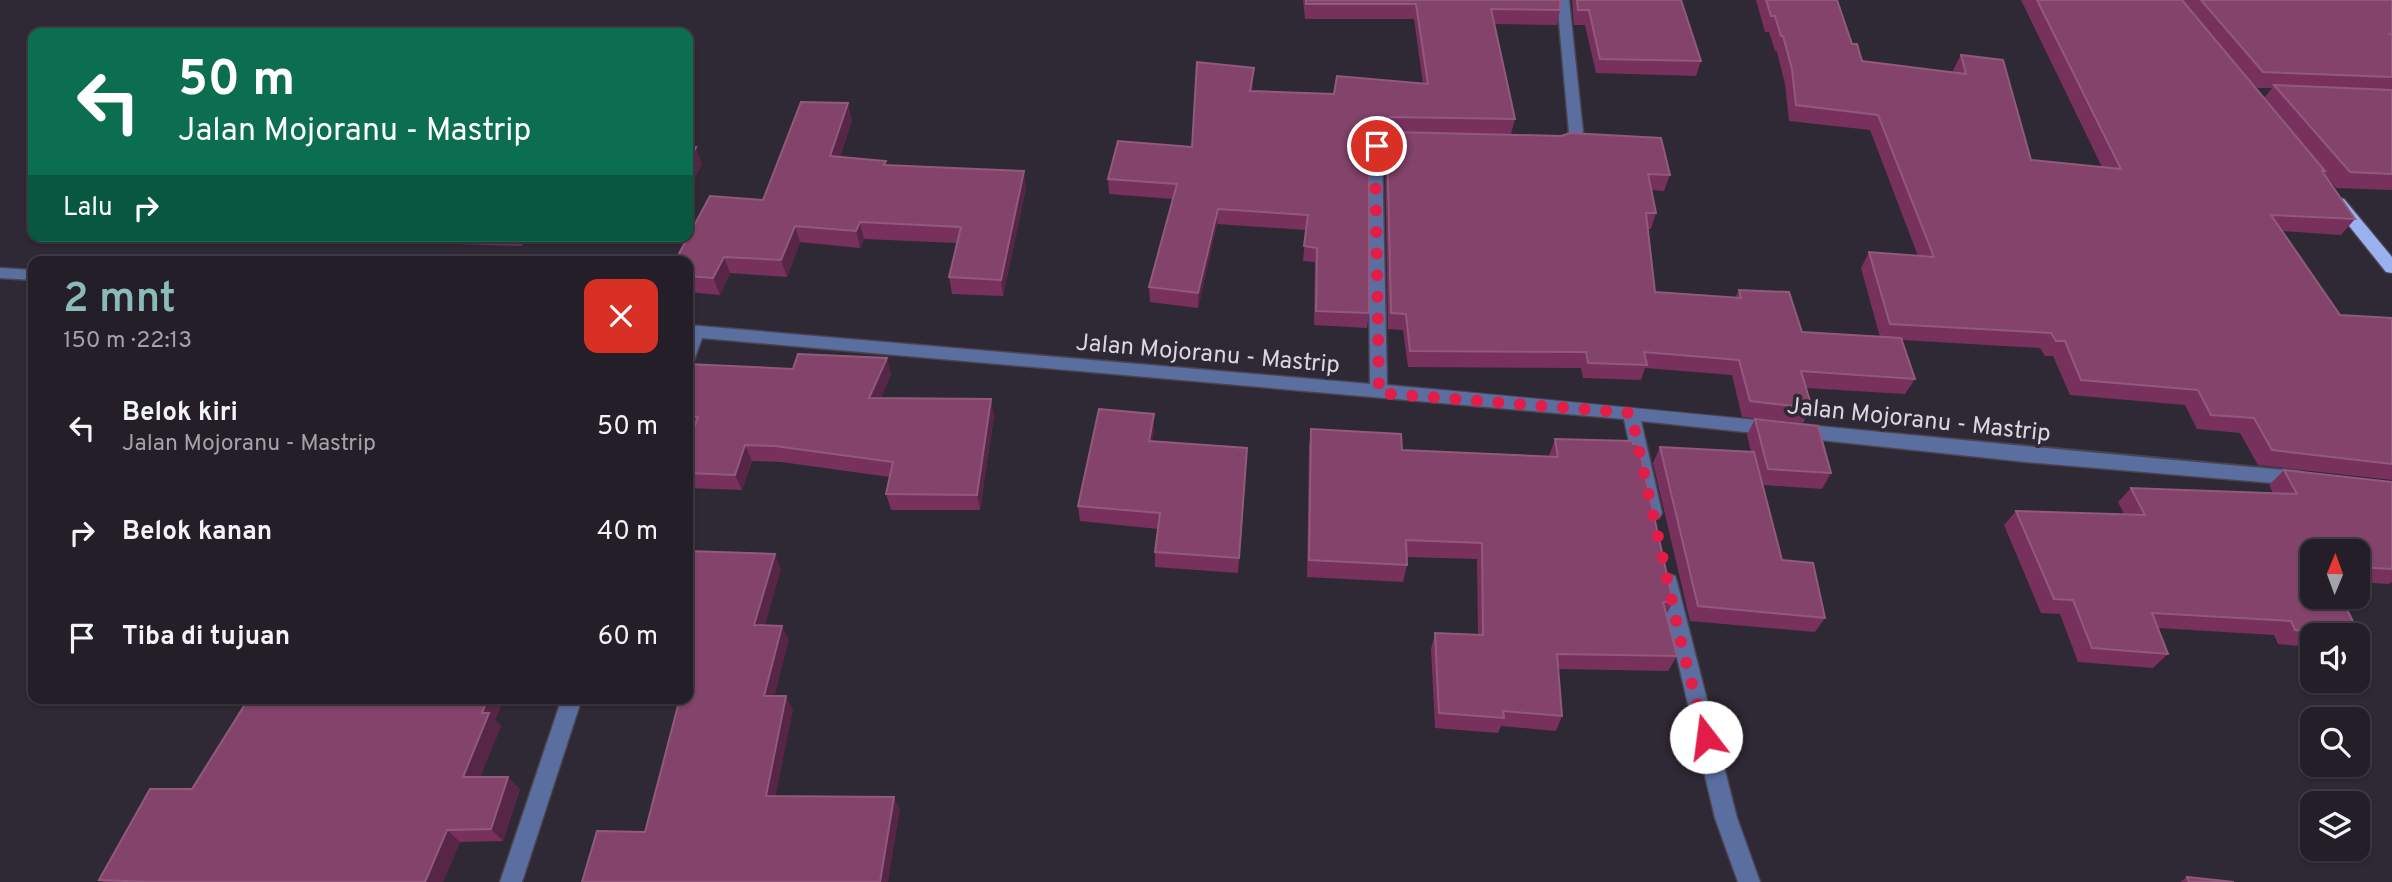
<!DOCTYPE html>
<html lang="id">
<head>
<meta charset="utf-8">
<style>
  :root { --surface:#231e28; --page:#2f2b34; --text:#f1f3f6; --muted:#a3a2a8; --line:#403c45; --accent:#8bbbb9 }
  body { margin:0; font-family:Overpass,sans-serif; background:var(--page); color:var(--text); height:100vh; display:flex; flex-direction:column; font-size:26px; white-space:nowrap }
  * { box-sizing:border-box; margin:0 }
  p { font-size:23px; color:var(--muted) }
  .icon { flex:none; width:38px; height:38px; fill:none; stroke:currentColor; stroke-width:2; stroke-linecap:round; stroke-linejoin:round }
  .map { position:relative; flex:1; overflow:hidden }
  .panel { position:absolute; left:28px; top:256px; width:665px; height:448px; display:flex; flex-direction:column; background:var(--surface); border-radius:14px; box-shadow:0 2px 5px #0004,0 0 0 2px var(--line) }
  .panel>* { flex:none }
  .banner { position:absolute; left:28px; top:28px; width:665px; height:214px; border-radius:14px; box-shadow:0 2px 5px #0004,0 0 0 2px var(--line); background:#0b6e4f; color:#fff; overflow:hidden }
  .needle { width:46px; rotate:1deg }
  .fabs { position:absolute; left:2300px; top:539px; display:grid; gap:14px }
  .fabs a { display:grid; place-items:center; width:70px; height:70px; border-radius:14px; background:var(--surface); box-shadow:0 2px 5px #0004,0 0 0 2px var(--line); font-size:35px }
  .pin { position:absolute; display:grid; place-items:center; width:60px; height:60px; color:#fff; margin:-30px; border:4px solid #fff; border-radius:50%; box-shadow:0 2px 7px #0007 }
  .me { position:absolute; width:77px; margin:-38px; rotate:345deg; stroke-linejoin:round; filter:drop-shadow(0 0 5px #0008) }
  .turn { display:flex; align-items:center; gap:24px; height:147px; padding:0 35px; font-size:32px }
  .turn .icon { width:91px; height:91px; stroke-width:2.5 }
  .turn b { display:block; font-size:49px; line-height:60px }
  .then { display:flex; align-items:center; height:66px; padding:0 35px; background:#0003; gap:14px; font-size:26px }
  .round { display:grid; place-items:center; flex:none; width:74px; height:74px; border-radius:14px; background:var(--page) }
  .summary { display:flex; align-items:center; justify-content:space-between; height:119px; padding:0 35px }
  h1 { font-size:42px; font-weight:600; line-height:52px; color:var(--accent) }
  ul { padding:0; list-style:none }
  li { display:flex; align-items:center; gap:21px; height:105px; padding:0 35px }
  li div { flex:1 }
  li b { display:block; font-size:26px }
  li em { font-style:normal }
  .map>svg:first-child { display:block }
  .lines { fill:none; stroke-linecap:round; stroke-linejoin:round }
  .minor-casing { stroke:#4b4450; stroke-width:3 }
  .major-casing { stroke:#4b4450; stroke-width:3 }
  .minor { fill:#5a6e9f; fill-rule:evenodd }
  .major { fill:#99b2ef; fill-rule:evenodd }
  .wall { fill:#78315d; fill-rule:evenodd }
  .shaded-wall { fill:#572647 }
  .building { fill:#83436b; stroke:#915a7d; stroke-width:2 }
  .route { stroke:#e11d48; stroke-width:12; stroke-dasharray:0 21.6 }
  .labels { text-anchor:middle; stroke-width:7; stroke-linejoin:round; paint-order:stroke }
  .street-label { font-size:24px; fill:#dbd6df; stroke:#2f2835 }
</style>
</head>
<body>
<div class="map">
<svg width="2392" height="882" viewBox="0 0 2392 882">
  <rect width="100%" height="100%" fill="#2f2835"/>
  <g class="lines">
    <g class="minor-casing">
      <path id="minor" d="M1557,0H1569L1583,132L1576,144L1550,146V140L1566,137L1569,132Z
        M1408,136L1413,138V144L1385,146L1382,151L1387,385C1691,412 1994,445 2298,471L2304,473L2307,478L2304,483L2298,485L2026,462L1641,421L1662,513L1659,518L1653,520L1647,518L1644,513L1624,419L702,338L694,360L688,362V325L1370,384L1368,151L1376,139Z
        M0,268L33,270V280L0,278Z
        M1668,574L1675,576L1677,582L1737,818L1760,882H1738L1715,818L1659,582L1661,576Z
        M562,698H582L522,882H500Z"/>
    </g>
    <g class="major-casing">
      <path id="major" d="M2339,198L2344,199L2392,257V273L2386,272L2334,207L2332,203Z"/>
    </g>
    <use href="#minor" class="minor"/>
    <use href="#major" class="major"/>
  </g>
  <path class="wall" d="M1303,0H1560V10L1557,25L1494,24L1515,119L1511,134L1670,175L1664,191L1652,190L1656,213L1651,229H1648L1655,292L1735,298L1739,290L1802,332L1880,337L1861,268L1869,252L1918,256L1870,130L1789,121L1785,84L1777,52L1775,51L1769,32H1765L1756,0H1837L1852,44L1862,61L1954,72L1953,70L1961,55L2031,160L2102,167L2021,0H2392V190L2336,188L2324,173L2355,219L2341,235L2282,231L2340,315L2392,318V480L2258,465L2240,433L2197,429L2185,405L2070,395L2053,356H2045L2040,348L1902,340L1915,379L1905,394L1806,388L1812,408L1803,423L1742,417L1732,375L1645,368L1641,380L1583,378L1581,368L1408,367L1403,330L1388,329L1385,152L1387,136L1392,132H1389L1374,138L1369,145V313L1367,328L1314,325L1315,262L1303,261L1306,230L1217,224L1198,308L1150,302L1149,287L1173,199L1109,194L1108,179L1192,147L1253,83L1252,91L1334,94L1423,84L1414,19H1305ZM2255,88H2272L2264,98Z
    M1572,0H1681L1701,61L1696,76L1596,73L1585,25H1574Z
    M852,120L840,157L1026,188L1003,296L952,294L949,277L957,243L864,239L860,248L800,242L787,277L730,273L720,295L688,292V261L763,200Z
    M452,236H527L522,246L456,244Z
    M688,364L891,374L881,398L994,415L980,510H891L886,494L890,477L781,462L752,461L742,490L688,488V443L692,433H688Z
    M1154,414V430L1152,441L1247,448L1238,573L1155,567V552L1158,529L1080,521L1078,506Z
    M1755,419L1831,473L1822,489L1763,485L1782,560L1825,618L1815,632L1690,621L1653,463L1660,447L1751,452L1747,435Z
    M1311,429L1402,450L1549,456L1555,439L1673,602L1666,615L1677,656L1668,671L1558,669L1562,716L1556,731L1501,726L1498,733L1435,728L1431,649L1435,633L1478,635L1477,559L1406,557L1407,565L1403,582L1307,577L1309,447Z
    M2284,470L2392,482V582L2389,584L2357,582V551H2312L2360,636L2357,638V635H2312V647L2278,644L2274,635L2158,628L2168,654L2153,668L2078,662L2060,614L2041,613L2004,525L2016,511L2124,514L2118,502L2131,488L2273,493L2269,485Z
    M249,698H504L495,720L501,726L480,777L520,789L503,841L460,842L443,882H103L99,880L192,789Z
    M2187,877L2189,882H2180Z"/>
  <path class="shaded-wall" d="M1254,68L1253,83L1249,106L1250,91Z
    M848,103L852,120L835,173L830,156Z
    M1391,117L1389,132L1374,138L1367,148L1369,133L1376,123Z
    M696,147L702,164L688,192V163Z
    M1024,171L1026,188L1003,296L1001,280Z
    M1218,209L1217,224L1198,308V293Z
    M860,222L864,239L860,248L856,231Z
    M795,226L800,242L787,277L781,260Z
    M517,236H527L522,246Z
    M724,257L730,273L720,295L713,278Z
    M887,358L891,374L874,414L869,398Z
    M991,399L994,415L980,510L977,495Z
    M1154,414V430L1150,457L1149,441Z
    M745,445L752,461L742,490L735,475Z
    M775,554L781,570L761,639L754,625Z
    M782,626L789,640L771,710L764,696Z
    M786,696L793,710L773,809L766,796Z
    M488,698H504L495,720L501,726L475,790L463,777L482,713Z
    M508,777L520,789L503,841L491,829Z
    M894,797L900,809L888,882H880Z
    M447,830L460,842L443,882H425Z"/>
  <path class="building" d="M1306,0H1560V10L1491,9L1515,119L1391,117L1376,123L1369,133V313L1316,311L1317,248L1304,246L1308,215L1218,209L1198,293L1149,287L1177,184L1108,179L1118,141L1192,147L1197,62L1254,68L1250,91L1334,94L1337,76L1428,84L1416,4H1306Z
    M1577,0H1681L1701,61L1600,59L1589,10H1578Z
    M1766,0H1837L1852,44H1857L1862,61L1966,74L1961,55L2003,60L2031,160L2121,169L2037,0H2182L2325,171H2322L2355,219L2271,215L2340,315L2392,318V464L2272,450L2254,418L2211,415L2198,390L2081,380L2065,341H2056L2051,333L1890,324L1869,252L1934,257L1878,115L1796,105L1792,69L1783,36H1781L1775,16H1771Z
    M2201,0H2392V34H2390L2392,36V77L2263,72Z
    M2274,85L2392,90V174L2350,172Z
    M801,102L848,103L830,156L886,161L884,165L1024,171L1001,280L949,277L961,227L860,222L856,231L795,226L781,260L724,257L713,278L688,276V261H675L710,196L763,200Z
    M1393,132L1561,136L1570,133L1661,138L1670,175L1648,174L1656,213H1646L1655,292L1741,298L1739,290L1789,292L1802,332L1901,338L1915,379L1801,371L1812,408L1750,401L1739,360L1644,352L1647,365L1588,363L1586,352L1410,351L1406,314L1391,313L1387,136Z
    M688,147H696L688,163Z
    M798,354L887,358L869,398L991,399L977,495L886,494L893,462L775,446L745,445L735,475L688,473V443L698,417H688V364L793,369Z
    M1099,409L1154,414L1149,441L1247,448L1239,558L1155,552L1160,513L1078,506Z
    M1755,419L1818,426L1831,473L1768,469Z
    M1311,429L1401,434L1402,450L1558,457L1555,439L1632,441L1633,444H1638L1673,602H1663L1677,656L1557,654L1562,716L1503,711L1504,718L1439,713L1435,633L1483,635L1482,543L1406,540L1407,565L1309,560Z
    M1660,447L1754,452L1782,560L1813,563L1825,618L1698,606Z
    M2284,470L2392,482V569L2357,567V551H2312V597H2341L2360,636L2295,630L2291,621L2152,613L2168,654L2092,648L2073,600L2054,599L2016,511L2145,515L2131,488L2297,494Z
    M688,551L775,554L754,625L782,626L764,696H786L766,796L894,797L880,882H582L597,831L645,832L680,698H688Z
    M249,698H488L482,713H489L463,777H508L491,829L447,830L425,882H151L99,880L150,789H192Z
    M2187,877L2234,882H2189Z"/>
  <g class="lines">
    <path class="route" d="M1377,146L1375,151L1379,393L1631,413L1682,647L1706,737"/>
  </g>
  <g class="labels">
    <g class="street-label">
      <text transform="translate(1208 353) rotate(5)" y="8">Jalan Mojoranu - Mastrip</text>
      <text transform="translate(1919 419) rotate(6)" y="8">Jalan Mojoranu - Mastrip</text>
    </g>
  </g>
</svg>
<div class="fabs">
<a><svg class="needle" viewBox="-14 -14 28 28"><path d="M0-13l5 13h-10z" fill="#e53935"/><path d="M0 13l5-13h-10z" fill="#a3a2a8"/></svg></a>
<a><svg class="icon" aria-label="sound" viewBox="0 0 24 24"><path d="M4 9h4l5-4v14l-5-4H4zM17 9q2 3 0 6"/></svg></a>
<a><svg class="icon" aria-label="search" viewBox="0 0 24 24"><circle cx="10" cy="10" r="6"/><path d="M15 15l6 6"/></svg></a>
<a><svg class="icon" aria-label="layers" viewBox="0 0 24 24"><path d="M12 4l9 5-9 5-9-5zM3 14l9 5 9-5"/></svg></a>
</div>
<div class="pin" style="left:1377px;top:146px;background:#d93025"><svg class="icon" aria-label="arrive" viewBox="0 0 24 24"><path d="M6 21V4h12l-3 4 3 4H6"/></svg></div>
<svg class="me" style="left:1706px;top:737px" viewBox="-20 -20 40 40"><circle r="19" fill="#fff"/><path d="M0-13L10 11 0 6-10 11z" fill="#e11d48"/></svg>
<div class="banner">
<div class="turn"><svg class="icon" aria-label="left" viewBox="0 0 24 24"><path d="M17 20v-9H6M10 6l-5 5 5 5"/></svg><div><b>50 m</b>Jalan Mojoranu - Mastrip</div></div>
<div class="then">Lalu<svg class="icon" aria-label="right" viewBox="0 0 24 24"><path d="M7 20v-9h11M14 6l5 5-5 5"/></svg></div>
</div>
<section class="panel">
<div class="summary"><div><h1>2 mnt</h1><p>150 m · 22:13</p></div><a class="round" style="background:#d93025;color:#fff"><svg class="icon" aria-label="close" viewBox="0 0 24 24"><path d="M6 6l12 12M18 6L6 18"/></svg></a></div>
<ul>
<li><svg class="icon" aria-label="left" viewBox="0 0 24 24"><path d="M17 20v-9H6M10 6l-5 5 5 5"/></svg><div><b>Belok kiri</b><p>Jalan Mojoranu - Mastrip</p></div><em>50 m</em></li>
<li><svg class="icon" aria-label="right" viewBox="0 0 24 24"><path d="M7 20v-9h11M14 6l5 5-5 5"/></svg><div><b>Belok kanan</b></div><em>40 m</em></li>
<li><svg class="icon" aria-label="arrive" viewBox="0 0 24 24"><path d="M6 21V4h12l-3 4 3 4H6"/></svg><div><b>Tiba di tujuan</b></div><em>60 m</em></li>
</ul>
</section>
</div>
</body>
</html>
